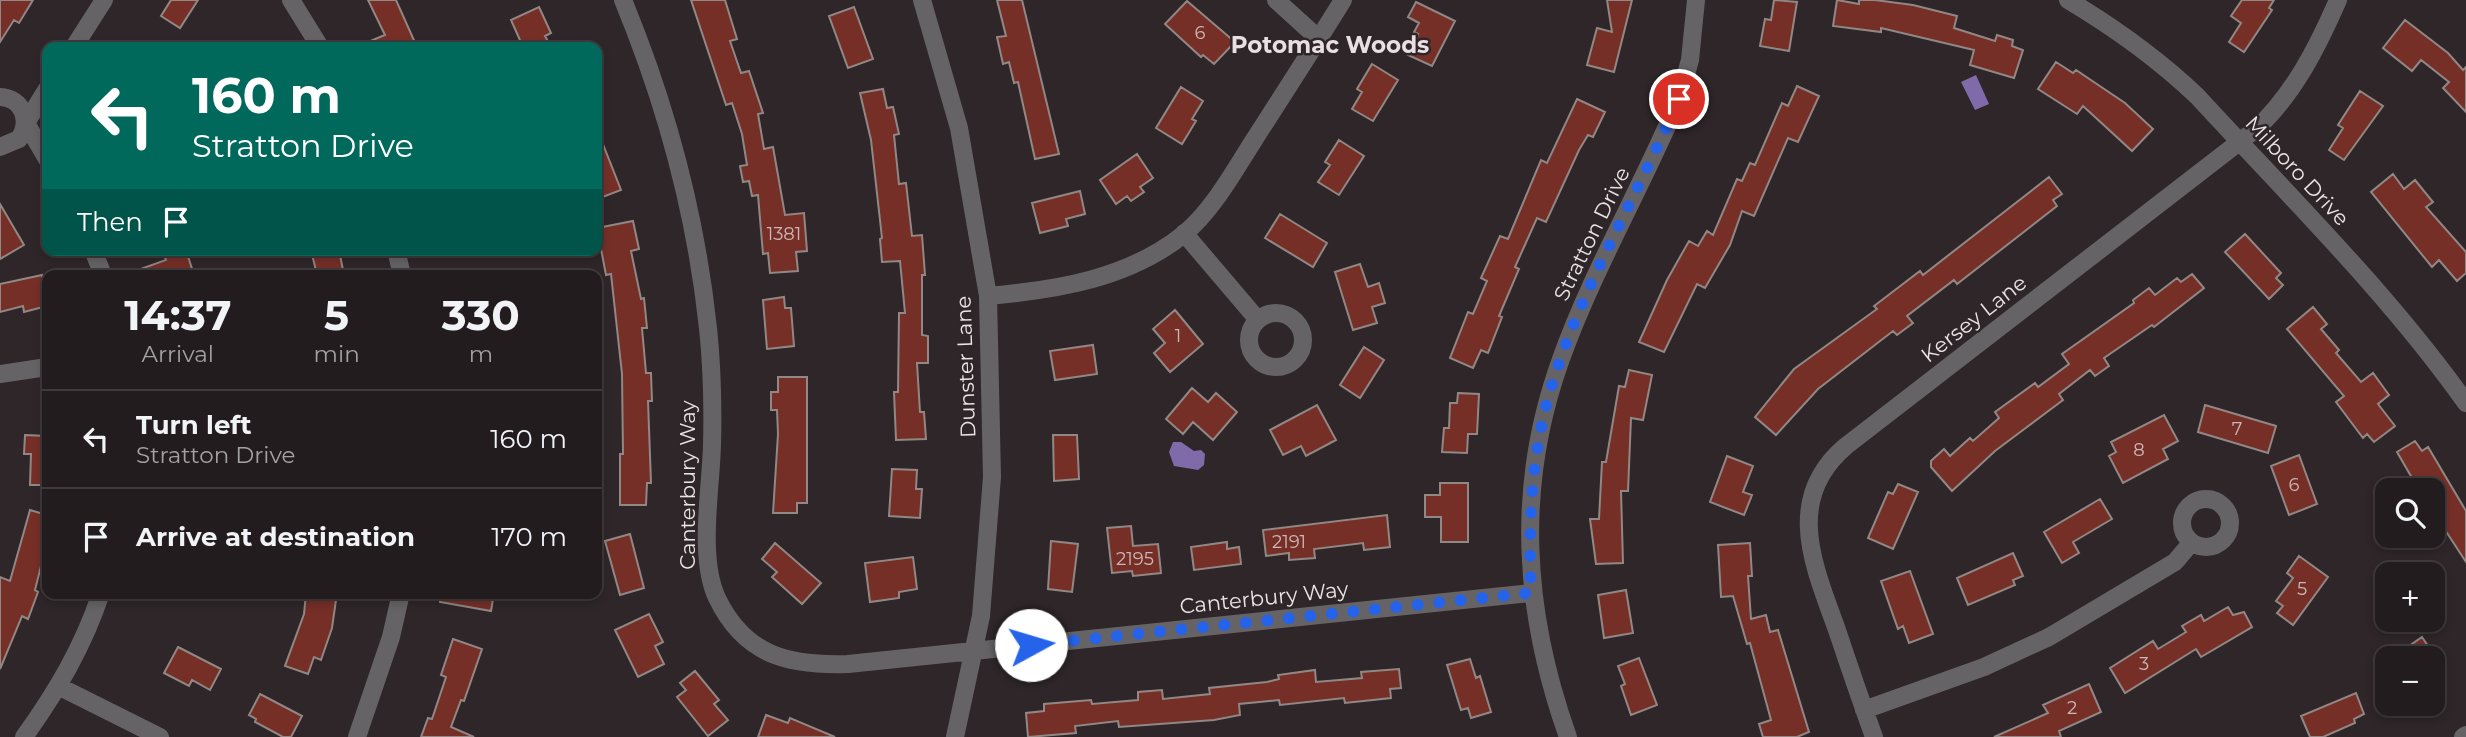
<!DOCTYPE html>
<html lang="en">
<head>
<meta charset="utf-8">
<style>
  :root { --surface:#221c1e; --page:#2e292b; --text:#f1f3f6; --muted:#a2a1a4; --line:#3f3a3c }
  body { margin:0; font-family:Montserrat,sans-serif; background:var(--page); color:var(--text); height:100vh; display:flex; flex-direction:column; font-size:26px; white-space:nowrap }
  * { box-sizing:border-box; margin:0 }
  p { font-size:23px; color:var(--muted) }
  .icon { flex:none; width:38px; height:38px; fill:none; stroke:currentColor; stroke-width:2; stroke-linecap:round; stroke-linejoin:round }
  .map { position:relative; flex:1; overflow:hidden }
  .details { position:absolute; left:42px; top:270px; width:560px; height:329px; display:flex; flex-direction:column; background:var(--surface); border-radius:14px; box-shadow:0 4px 10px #0003,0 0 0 2px var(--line) }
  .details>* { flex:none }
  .hud { position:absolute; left:42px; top:42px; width:560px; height:214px; border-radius:14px; box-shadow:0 4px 10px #0003,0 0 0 2px var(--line); background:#00695c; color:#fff; overflow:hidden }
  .fabs { position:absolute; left:2375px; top:478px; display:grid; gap:14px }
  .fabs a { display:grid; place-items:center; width:70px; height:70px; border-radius:14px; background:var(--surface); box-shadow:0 4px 10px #0003,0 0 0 2px var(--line); font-size:35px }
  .pin { position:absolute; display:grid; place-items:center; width:60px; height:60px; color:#fff; margin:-30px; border:4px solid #fff; border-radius:50%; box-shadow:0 2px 7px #0007 }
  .me { position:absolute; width:77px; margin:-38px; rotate:84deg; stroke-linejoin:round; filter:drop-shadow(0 0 5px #0008) }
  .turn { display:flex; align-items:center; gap:24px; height:147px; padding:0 35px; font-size:32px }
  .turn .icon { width:91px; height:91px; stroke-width:2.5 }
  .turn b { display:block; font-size:49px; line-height:60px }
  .then { display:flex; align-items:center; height:66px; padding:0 35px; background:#0003; gap:14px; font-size:26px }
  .eta { display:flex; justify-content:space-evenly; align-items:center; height:119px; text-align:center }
  .eta b { font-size:42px; font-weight:700; line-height:49px }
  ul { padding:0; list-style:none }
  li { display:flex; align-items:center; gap:21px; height:98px; padding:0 35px; border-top:2px solid var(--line) }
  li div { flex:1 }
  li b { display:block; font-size:26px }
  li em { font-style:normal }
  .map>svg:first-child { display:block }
  .water { fill:#806aaa }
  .building { fill:#752f27; stroke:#918785; stroke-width:2 }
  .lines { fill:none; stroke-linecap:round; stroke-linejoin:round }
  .minor { stroke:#666366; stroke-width:18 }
  .route { stroke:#2563eb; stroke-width:12; stroke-dasharray:0 21.6 }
  .labels { text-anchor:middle; stroke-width:5; stroke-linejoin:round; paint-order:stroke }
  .number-label { font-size:18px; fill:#ccb7b6 }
  .street-label { font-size:21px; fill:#e9e4e5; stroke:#2e2628 }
  .neighbourhood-label { font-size:23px; font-weight:bold; fill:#e9dee1; stroke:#2e2628 }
</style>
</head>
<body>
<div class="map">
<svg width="2466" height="737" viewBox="0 0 2466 737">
  <rect width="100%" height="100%" fill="#2e2628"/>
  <path class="water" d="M1976,75L1989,104L1975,110L1961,82Z
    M1173,442H1181L1194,451L1201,450L1205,454L1204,465L1198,470L1174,466L1169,452Z"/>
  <path class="building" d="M0,0H33L19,23L14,20L0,42Z
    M171,0H198L180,28L161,16Z
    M368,0H396L417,47H356L385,35Z
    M691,0H725L737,39L730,41L741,73L749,71L763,113L758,114L764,149L773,147L785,215L804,213L807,251L796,252L798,271L770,273L768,253L763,254L758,195L752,196L749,181L743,182L740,166L747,165L742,134L732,103L726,105Z
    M997,0H1022L1059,154L1035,159L1018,82L1014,83L1009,62L1003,64L997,37L1006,36Z
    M1607,0H1632L1614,72L1587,65L1597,28L1612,32Z
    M1774,0L1797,2L1789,51L1760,46L1765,19L1771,20Z
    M1837,0L1859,4V0H1875L1913,5L1957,16L1954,28L1995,41L1997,35L2013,40L2012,46L2023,50L2014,78L1970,65L1974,50L1881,28V32L1833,26Z
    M2242,0H2274L2269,8L2272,10L2244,52L2229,42L2241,23L2231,16Z
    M1187,1L1235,42L1214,64L1203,55L1201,57L1165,24Z
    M1416,2L1455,21L1432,66L1408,55L1418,34L1414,32L1419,23L1408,17Z
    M539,7L551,33L545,36L551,47H523L511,20Z
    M854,7L873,59L848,68L829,16Z
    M2405,20L2448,53L2463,70L2466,67V112L2443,88L2449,82L2421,60L2412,71L2383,48Z
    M2056,62L2073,73L2076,70L2125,103L2153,129L2132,151L2083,106L2077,114L2038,89Z
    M1372,64L1398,80L1373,121L1352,109L1362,92L1357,89Z
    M1797,86L1819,96L1798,142L1788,138L1754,216L1742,211L1730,245L1705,288L1697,284L1664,352L1639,342L1667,280L1689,241L1698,246L1707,231L1713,235L1737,179L1742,181L1750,163L1755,165L1782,103L1788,106Z
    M1181,87L1203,101L1192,119L1196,121L1182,144L1156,128Z
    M883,89L887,108L893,107L899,134L894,135L899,184L906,183L912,236L922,235L925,275H922V335L928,336V363H917L920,412H924L926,439L896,440L894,392H898L899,313H905L900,261L882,262L880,239L882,238L871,140L860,93Z
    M2360,91L2383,106L2344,160L2329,150L2343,128L2338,125Z
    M1577,99L1605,112L1593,137L1588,135L1579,150L1546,222L1537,218L1515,267L1519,269L1499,316L1502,317L1488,353L1481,350L1473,368L1450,358L1468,312L1473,314L1487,281L1481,278L1500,236L1508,239L1541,160L1547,163Z
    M597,129L621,190L600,198L597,189Z
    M1339,140L1364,156L1339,195L1318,182L1330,165L1325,162Z
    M1137,154L1153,178L1140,187L1144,192L1131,201L1127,196L1116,204L1100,180Z
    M2393,174L2404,189L2415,180L2433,202L2426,207L2466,252V273L2457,281L2439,260L2432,267L2371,192Z
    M2049,177L2062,194L2053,200L2057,206L1957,284L1954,280L1907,316L1913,323L1897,335L1893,331L1818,389L1776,435L1755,417L1794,369L1877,309L1874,306L1920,271L1923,275Z
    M1080,191L1085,214L1066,219L1068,226L1040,233L1032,203Z
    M0,204L24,245L0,259Z
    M1280,214L1327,243L1313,267L1265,238Z
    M633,221L639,249L631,251L641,299L644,298L647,328H642L646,373H651L652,401H648L651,483H647L646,505H620V454H623L622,374L611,274L606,275L597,228Z
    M2245,234L2281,273L2276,278L2283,285L2269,299L2225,252Z
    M162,250H186L194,275H133L132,272L166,260Z
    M311,250H339L344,275H317Z
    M1360,264L1368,287L1379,283L1385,303L1372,307L1377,323L1353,330L1335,272Z
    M2192,274L2204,288L2154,327L2152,325L2104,358L2109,366L2095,376L2090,370L2059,394L2063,400L1995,451L1952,491L1931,467V461L1944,449L1950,456L1970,438L1973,441L1999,418L1995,412L2035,383L2038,387L2069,364L2062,354L2134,303L2133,300L2149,288L2155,295L2177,278L2181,282Z
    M42,275L47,306L24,312L23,306L0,312V284Z
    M784,297L785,308H791L794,346L767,349L763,300Z
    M2313,307L2327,324L2321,329L2339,350L2336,353L2361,382L2373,373L2389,395L2378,404L2395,426L2374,442L2367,434L2363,438L2336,402L2344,396L2287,329Z
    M1175,310L1203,344L1170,372L1154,353L1165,343L1153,329Z
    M1093,345L1097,374L1055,380L1050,351Z
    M1364,347L1384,360L1360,398L1340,385Z
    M1629,370L1652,375L1643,420L1631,418L1628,491H1621L1623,563L1596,564L1590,519H1599L1602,462H1606L1619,386L1625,387Z
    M778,377H807V503H797V513H773L778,434L777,410H771V392H778Z
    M1192,388L1208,402L1216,393L1237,412L1213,440L1193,422L1183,434L1166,419Z
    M1458,393L1479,394L1477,434H1468L1467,453L1442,452L1444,428H1449L1450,403H1457Z
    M1317,405L1336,440L1306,456L1301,446L1283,455L1270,430Z
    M2205,405L2276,426L2268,453L2198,432Z
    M2164,415L2178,441L2163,449L2168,459L2123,483L2109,456L2116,452L2111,442Z
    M25,435L47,436V485H30L31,454H24Z
    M1053,435H1077L1079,479L1054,481Z
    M2415,441L2422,451L2428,447L2466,511V562L2432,510V490H2419L2397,452Z
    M2299,455L2317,504L2289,515L2271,466Z
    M1727,456L1753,466L1743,492L1752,495L1744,515L1710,502Z
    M892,469L917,470L916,489H922L920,518L889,516Z
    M1440,483H1468V542H1441V517H1425V495H1440Z
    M1898,484L1918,492L1893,549L1868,538L1888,492L1893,494Z
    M2100,499L2112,519L2073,542L2079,553L2062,563L2044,532Z
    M30,510L47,515V542L35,590L38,592L28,619L22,616L0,669V577L10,581Z
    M1387,515L1390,547L1364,550L1363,543L1314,549L1315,558L1289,560V553L1266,556L1263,530Z
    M1131,526L1133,546L1158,544L1161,573L1133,576L1132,571L1112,573L1107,528Z
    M630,534L644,588L620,595L605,541Z
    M1051,541L1078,544L1072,592L1048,589Z
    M1227,542V549L1239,547L1241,564L1194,570L1191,547Z
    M775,543L821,583L802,604L772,577L777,572L762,559Z
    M1750,543L1752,576H1748L1751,619L1766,615L1770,632L1778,630L1809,732L1797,737H1763L1759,724L1771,720L1750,643L1747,644L1733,596L1721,597L1718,545Z
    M2013,553L2023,576L2013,580L2015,585L1968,605L1957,578Z
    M2299,556L2328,577L2293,625L2277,613L2283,606L2276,601L2293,578L2287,573Z
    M913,557L917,589L899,592V598L870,602L865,563Z
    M1910,571L1933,634L1909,643L1903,626L1898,629L1881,581Z
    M1626,590L1633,633L1604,638L1598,595Z
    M306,593H337L332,628L321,660L314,657L308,674L285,666L304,614Z
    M441,593H494L491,611L440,602Z
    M2228,607L2233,615L2244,612L2252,627L2201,657L2196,649L2125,693L2110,668L2153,641L2158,649L2186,632L2182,626L2201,615L2204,621Z
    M649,614L663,642L655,646L664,664L638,677L615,630Z
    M2422,637L2436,658H2392Z
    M453,639L482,649L464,701L461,700L451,727L474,737H421L428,718L432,719L446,677L441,675Z
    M178,647L221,669L210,690L192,680L189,686L164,673Z
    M1639,658L1657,705L1631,715L1621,686L1625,684L1618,666Z
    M1470,659L1476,678L1480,676L1491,712L1471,718L1468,708L1461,710L1447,665Z
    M1399,669L1401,688L1390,689L1391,698L1345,703L1344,698L1280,705L1279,700L1239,704L1240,715L1214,720L1119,727L1118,721L1075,726L1076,733L1028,737L1026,713L1044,711V704L1091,700L1092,704L1138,700V692L1162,690L1163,699L1210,694L1209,688L1267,682L1279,679L1278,675L1315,670L1316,682L1362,678L1361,672Z
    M695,671L719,700L714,704L728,720L708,736L677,697L686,690L680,683Z
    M2089,684L2101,712L2059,731L2061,737H1994L2048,713L2043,705Z
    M2356,693L2364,714L2354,719L2355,723L2323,737H2310L2301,716Z
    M260,694L302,716L291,737H283L255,722L256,719L249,715Z
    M766,715L788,723L790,718L835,737H758Z"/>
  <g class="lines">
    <path class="minor" d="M291,0L320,47
      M623,0C666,104 696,216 708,328C712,366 713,407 712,445C711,488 698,558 717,598C745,656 789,666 848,664L1531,593
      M922,0L959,128L988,296L992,477L981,616L955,737
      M1276,0L1319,39
      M2068,0C2115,28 2157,58 2197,96C2289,196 2387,292 2466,403
      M74,47L104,0
      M47,89L26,123L47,159
      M0,97C23,98 31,121 19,139L0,147
      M1184,233L1258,320
      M93,250L103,275
      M396,250L402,275
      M988,296C1056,290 1128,279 1184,234C1213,210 1234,171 1254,140C1284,93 1314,47 1343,0
      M1249 340a27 27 0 1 1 54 0a27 27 0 1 1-54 0Z
      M0,374L47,367
      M2182 523a24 24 0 1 1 48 0a24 24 0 1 1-48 0Z
      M60,687L160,737
      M1864,710L1984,667L2049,637L2175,562L2191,543
      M24,737C57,691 83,647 101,593
      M357,737L391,637L401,593
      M1568,737C1523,611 1515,486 1561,359C1593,270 1642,187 1679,99L1690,60L1696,0
      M1874,737C1861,701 1849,666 1837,630C1814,566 1783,499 1846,446L2256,129C2294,94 2318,46 2338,0
      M2463,737L2466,735"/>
  </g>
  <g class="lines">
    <path class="route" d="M1031,645L1531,593C1529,538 1530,483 1541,428C1563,318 1634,204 1679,99"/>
  </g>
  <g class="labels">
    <g class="number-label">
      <text x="1200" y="39">6</text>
      <text x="784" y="240">1381</text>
      <text x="1178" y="342">1</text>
      <text x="2237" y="435">7</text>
      <text x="2139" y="456">8</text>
      <text x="2294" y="491">6</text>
      <text x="1289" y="548">2191</text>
      <text x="1135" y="565">2195</text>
      <text x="2302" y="595">5</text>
      <text x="2144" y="670">3</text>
      <text x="2072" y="714">2</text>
    </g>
    <g class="street-label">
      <text transform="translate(2297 171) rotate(47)" y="7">Milboro Drive</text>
      <text transform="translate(1592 234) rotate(-64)" y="7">Stratton Drive</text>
      <text transform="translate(1974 319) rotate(-38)" y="7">Kersey Lane</text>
      <text transform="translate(966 367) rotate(-92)" y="7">Dunster Lane</text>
      <text transform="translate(688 485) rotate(-90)" y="7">Canterbury Way</text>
      <text transform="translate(1264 598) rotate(-6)" y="7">Canterbury Way</text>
    </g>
    <g class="neighbourhood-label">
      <text x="1330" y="53">Potomac Woods</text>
    </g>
  </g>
</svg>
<div class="fabs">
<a><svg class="icon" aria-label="search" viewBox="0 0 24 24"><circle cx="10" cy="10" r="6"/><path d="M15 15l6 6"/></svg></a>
<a>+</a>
<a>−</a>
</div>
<div class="pin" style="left:1679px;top:99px;background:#d93025"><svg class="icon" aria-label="arrive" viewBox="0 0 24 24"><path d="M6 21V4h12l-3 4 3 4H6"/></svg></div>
<svg class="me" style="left:1031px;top:645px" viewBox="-20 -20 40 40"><circle r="19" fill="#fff"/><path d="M0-13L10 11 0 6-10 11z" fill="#2563eb"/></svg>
<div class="hud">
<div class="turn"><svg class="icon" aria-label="left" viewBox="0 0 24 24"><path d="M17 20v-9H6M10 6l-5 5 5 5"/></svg><div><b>160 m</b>Stratton Drive</div></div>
<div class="then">Then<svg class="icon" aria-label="arrive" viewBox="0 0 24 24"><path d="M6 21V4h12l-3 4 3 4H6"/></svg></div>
</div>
<section class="details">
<div class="eta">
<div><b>14:37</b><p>Arrival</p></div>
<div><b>5</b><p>min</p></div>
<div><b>330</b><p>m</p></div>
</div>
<ul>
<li><svg class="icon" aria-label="left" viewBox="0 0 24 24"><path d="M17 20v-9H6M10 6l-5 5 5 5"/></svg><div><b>Turn left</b><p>Stratton Drive</p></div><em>160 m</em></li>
<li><svg class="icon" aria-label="arrive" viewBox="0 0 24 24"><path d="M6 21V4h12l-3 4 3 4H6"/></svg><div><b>Arrive at destination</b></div><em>170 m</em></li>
</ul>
</section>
</div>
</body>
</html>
